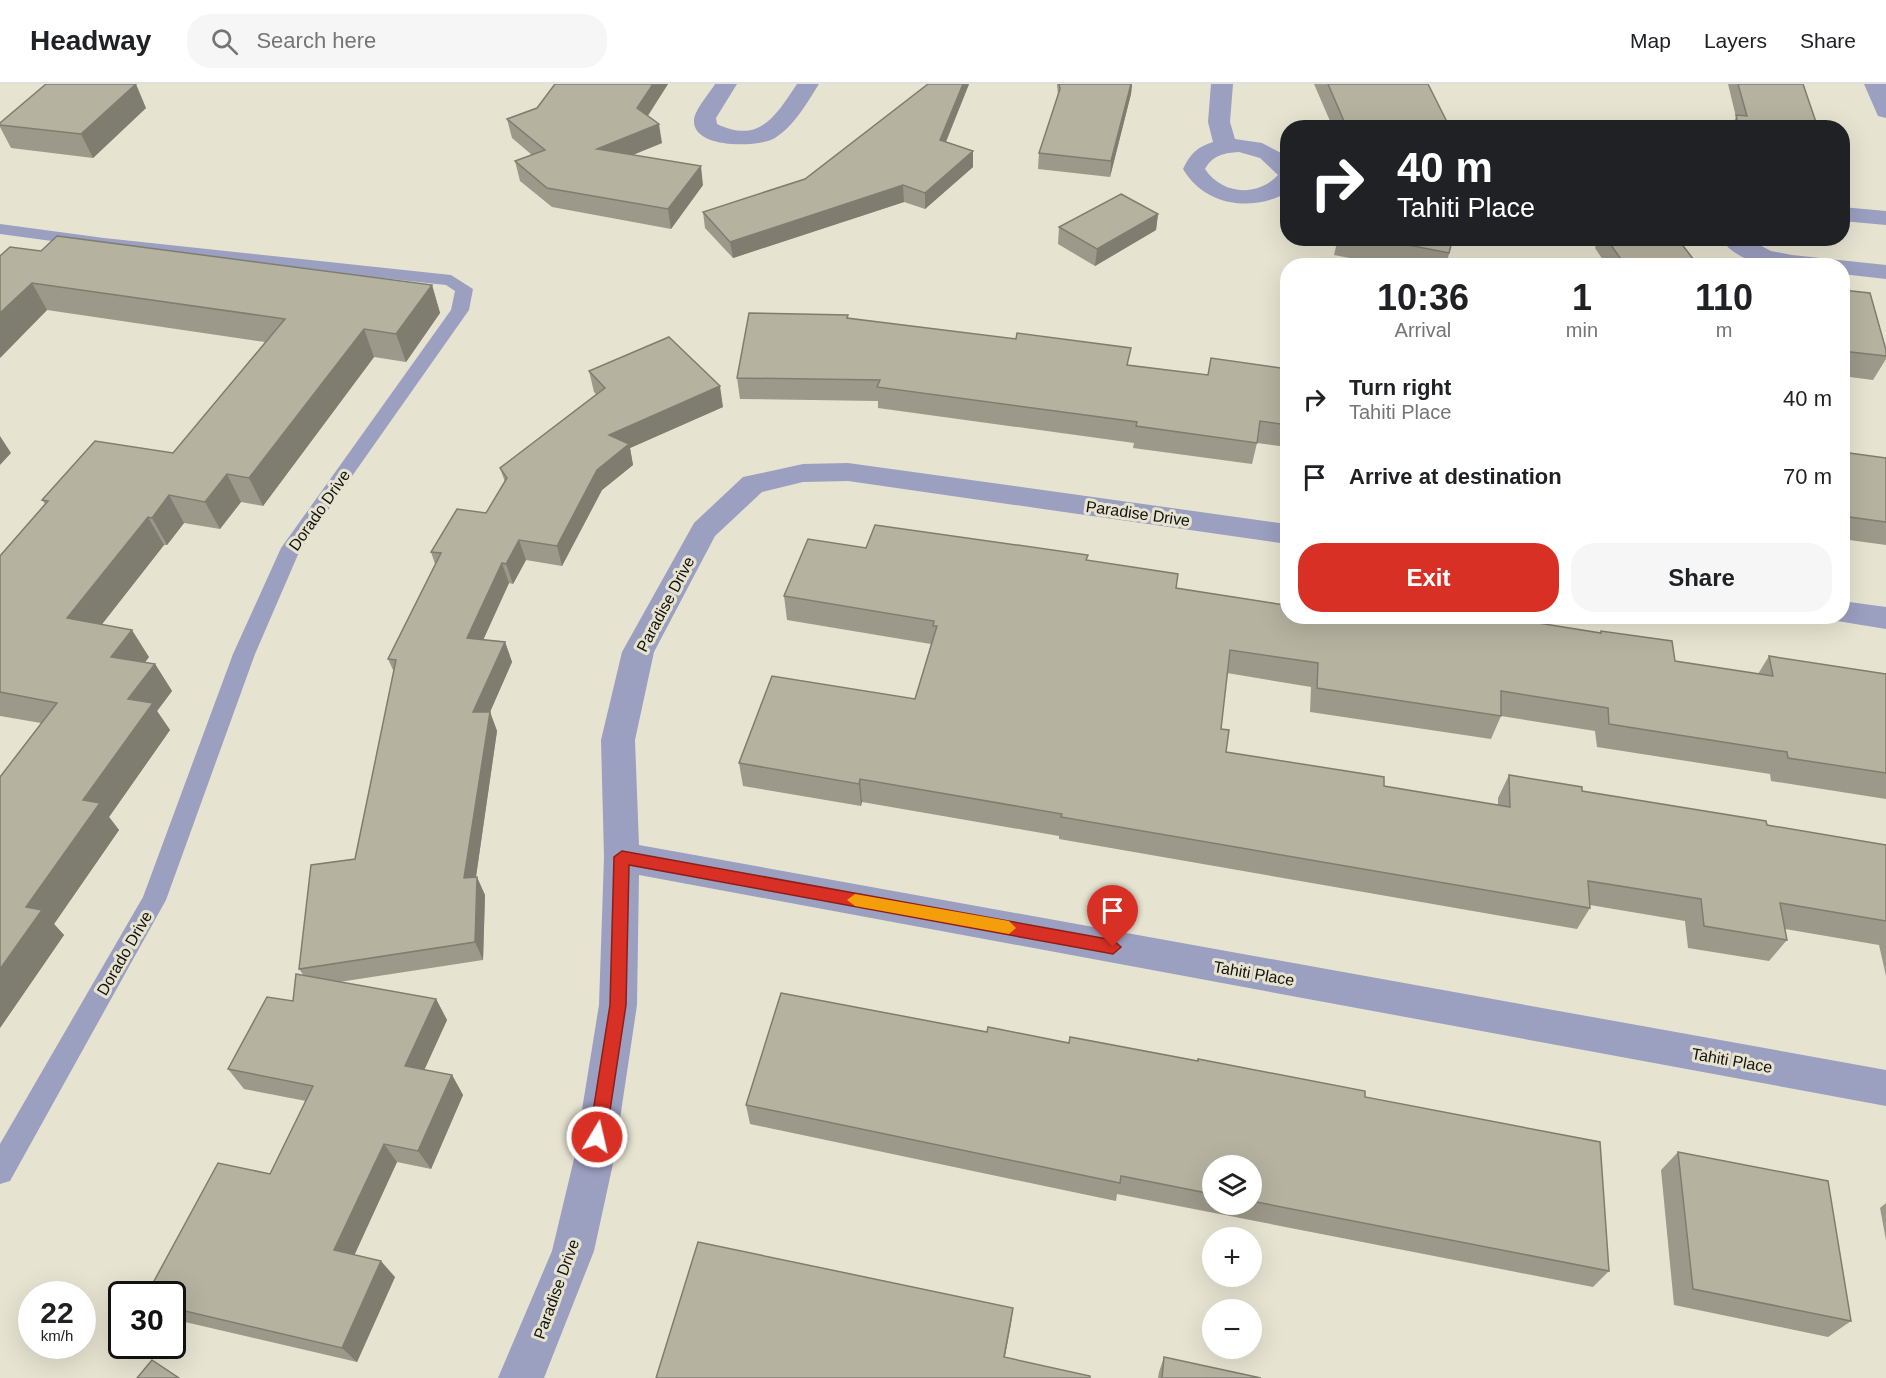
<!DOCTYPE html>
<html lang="en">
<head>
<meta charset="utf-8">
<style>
  :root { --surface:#fff; --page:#f6f6f6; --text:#202124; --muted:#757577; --line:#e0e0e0; --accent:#d93025 }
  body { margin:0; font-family:Helvetica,sans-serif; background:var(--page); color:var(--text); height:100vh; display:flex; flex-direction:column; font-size:22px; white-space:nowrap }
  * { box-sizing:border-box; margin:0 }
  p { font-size:20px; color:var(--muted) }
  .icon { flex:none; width:33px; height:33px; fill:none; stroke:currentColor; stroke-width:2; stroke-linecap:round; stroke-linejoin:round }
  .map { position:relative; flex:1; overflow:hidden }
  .panel { position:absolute; left:1280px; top:174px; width:570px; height:366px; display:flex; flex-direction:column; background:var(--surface); border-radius:24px; box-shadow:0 6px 24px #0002 }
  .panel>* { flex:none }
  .hud { position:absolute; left:1280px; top:36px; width:570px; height:126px; border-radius:24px; box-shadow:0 6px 24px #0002; background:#202124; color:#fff; overflow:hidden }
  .controls { position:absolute; left:1202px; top:1071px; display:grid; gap:12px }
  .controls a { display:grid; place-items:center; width:60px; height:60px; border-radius:50%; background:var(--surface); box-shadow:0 6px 24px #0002; font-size:30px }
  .speed { position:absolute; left:18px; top:1197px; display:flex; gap:12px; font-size:30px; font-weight:700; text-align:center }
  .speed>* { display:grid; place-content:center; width:78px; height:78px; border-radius:50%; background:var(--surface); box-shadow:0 6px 24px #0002; line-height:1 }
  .speed small { font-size:15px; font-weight:400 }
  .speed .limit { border:3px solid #111; border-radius:9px; background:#fff; color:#111 }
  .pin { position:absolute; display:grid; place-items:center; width:51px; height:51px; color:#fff; margin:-62px -26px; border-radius:50% 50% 50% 0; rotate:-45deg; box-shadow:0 0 6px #0007 }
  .pin .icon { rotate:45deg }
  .me { position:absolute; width:66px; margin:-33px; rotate:9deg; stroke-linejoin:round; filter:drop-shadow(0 0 4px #0008) }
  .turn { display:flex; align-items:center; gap:21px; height:126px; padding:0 18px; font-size:27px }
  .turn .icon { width:78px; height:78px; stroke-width:2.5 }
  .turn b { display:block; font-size:42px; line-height:51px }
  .eta { display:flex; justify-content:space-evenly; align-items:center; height:102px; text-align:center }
  .eta b { font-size:36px; font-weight:600; line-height:42px }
  .action { display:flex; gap:12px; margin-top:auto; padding:12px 18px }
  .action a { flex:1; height:69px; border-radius:24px; background:var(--accent); color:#fff; font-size:24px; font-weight:600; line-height:69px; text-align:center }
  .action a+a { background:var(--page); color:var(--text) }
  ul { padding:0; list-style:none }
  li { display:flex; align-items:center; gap:18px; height:78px; padding:0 18px }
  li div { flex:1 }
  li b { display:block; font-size:22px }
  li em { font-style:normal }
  header { display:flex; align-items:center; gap:36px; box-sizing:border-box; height:84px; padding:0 30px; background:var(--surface); border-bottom:2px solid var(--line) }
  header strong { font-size:28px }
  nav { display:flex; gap:33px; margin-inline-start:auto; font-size:21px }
  .search { width:420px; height:54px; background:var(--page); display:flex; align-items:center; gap:15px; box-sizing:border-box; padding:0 21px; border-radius:24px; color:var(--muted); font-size:22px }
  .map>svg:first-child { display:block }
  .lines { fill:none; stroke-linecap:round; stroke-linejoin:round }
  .lane { fill:#9b9fc0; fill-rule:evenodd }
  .street { fill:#9b9fc0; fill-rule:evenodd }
  .wall { fill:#9c998a; fill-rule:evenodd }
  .shaded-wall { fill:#7f7d70 }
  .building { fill:#b5b2a0; stroke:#7f7d70; stroke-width:1.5 }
  .route { fill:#d93025; stroke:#8d1f18; stroke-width:1.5 }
  .slow { fill:#f59e0b }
  .labels { text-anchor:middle; stroke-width:6; stroke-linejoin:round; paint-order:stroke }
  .street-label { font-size:16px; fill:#12110a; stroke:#e7e3d1 }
</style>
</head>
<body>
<header>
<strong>Headway</strong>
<div class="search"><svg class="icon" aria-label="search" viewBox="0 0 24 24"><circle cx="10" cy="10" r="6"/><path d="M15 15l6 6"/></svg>Search here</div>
<nav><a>Map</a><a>Layers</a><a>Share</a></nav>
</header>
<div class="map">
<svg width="1886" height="1294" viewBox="0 0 1886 1294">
  <rect width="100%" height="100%" fill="#e7e3d1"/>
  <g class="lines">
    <path class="lane" d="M0,140L104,154L451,191L473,205L469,226L300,466L255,570L166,816L10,1097L0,1100V1060L143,813L233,570L281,464L451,226L455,207L446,201L104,164L0,150Z"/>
    <path class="street" d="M715,0H737L716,34L717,40C759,60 775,33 797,0H819C807,19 794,42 775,54C758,64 692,65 694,36C695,25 709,10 715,0Z
      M1211,0H1233L1230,38L1235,55L1262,59L1287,72V109C1250,128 1205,122 1183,85C1190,70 1197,63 1213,58L1208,38ZM1239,68L1260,74L1278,91C1258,113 1222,111 1205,85C1213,71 1224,69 1239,68Z
      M1864,0H1886V34L1878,32Z
      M1842,123L1886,127V141L1842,137Z
      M1720,154H1746L1771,167L1792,171L1886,181V195L1842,190V182C1804,182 1746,191 1720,154Z
      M848,379L1287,440V460L848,397L803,398L762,408L715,452L654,568L635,656L639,761L1886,986V1022L639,791L637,921L614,1075L594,1167L544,1294H498L552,1167L574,1075L599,921L604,773L601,656L622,568L694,439L743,393L803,380Z
      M1842,517L1886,523V545L1831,536L1829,532H1842Z"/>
  </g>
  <path class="wall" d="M555,0H668L648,32L662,59L633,71L703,101L671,145L552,123L520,97L515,77L532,71L512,54L507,35L537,24Z
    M928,0H969L946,58L973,67V83L925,125L904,118L733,174L705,144L703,128L805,95Z
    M1057,0H1132L1131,10L1110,93L1038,85L1039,69L1058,11Z
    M1314,0H1428L1450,44H1333Z
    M1728,0H1803L1818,44H1731L1736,33Z
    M146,24L93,74L11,64L0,43V39Z
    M1158,130L1156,146L1095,182L1058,160L1059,143Z
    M1338,154H1453L1446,182H1390L1334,171Z
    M1598,154H1677L1694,176L1692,182H1607L1595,164Z
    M41,167L432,201L440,229L406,278L374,273L263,422L241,418L220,445L184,439L167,461H164L102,540L149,573L145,578L155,580L172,607L157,627L170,646L109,733L119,746L54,840L64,851L0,944L41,639L0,632V472L45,420L42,416L173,369L265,258L47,226L0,274Z
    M1842,206L1886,266V275L1873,296L1842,292Z
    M848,234L1129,281L1208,291L1287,285V363L1257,359L1252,380L1133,364L1134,359L878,324V317L740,315L737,294Z
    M589,287L723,323L630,364L633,381L602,406L562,482L526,476L513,500L509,499L483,556L505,558L512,578L490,628L497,647L476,793L485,811L483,876L339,898L436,915L447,936L424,986L452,991L463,1011L431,1085L397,1078L354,1171L395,1193L357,1278L172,1235V1210L270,1090L306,1017L244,1005L228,985L293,917L304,892L299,885L355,775L394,588L388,575L435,480L431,468L486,429L505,398L500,384L596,310L594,308Z
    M1842,368L1886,374V461L1842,455Z
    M866,464L1087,476L1176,504L1281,520L1286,500L1600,549L1601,547L1675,577L1758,590L1769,572L1886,590V715L1771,697L1770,690L1597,663L1595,647L1501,632L1491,655L1310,628L1311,603L1227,589L1221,645L1226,668L1384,702L1498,721V714L1509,691L1582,707L1767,741L1886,761V892L1879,861L1785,845L1787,856L1769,877L1688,864L1685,837L1590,821V824L1577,845L1059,755V752L862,718L861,722L743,702L739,679L915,615L931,560L787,536L784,512Z
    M987,948L1069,959L1365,1013L1609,1187L1593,1203L1117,1110L1116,1117L750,1040L746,1021ZM1212,1082H1251V1120H1212Z
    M1678,1068L1851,1237L1828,1253L1674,1221L1661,1086Z
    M1886,1119V1156L1880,1124Z
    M1164,1273L1261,1294H1158L1159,1288Z"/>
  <path class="shaded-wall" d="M136,0L146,24L93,74L81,50Z
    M653,0H668L640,43L637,24Z
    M963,0H969L940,72V56Z
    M1131,0H1132L1131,10L1110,93L1111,77Z
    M659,40L662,59L600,84L597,65Z
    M973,67V83L925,125V109Z
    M701,82L703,101L671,145L668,125Z
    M903,101L904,118L733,174L730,158Z
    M1158,130L1156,146L1095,182L1097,165Z
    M32,199L47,226L0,274V229Z
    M432,201L440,229L406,278L396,250Z
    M364,245L374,273L263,422L249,394Z
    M720,302L723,323L630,364L633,381L602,406L562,482L557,462L609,351Z
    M0,352L11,369L0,381Z
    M227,390L241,418L220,445L205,418Z
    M169,411L184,439L167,461L152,434Z
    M148,433L164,461L85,562L67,534Z
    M519,456L526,476L513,500L506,480Z
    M502,479L509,499L475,574L467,554Z
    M132,546L149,573L129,600L111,573Z
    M505,558L512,578L490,628L497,647L473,813L464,794L473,628Z
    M155,580L172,607L157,627L170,646L109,733L119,746L54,840L64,851L0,944V885L26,823L83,716L128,615Z
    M860,695L862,718L861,722L859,700Z
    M477,793L485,811L483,876L475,858Z
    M436,915L447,936L417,1002L405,982Z
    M452,991L463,1011L431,1085L418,1067Z
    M384,1060L397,1078L349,1183L334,1166Z
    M381,1177L395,1193L357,1278L342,1264Z
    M1013,1224L1011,1240L1002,1288L1004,1273Z"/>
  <path class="building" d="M46,0H136L81,50L0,41V39Z
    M555,0H653L637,24L659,40L597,65L701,82L668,125L547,104L515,77L545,66L507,35L537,24Z
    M928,0H963L940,56L973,67L925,109L903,101L730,158L703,128L805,95Z
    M1059,0H1131L1111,77L1039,69L1060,5Z
    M1328,0H1428L1450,44H1347Z
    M1738,0H1803L1818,44H1739L1736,31L1747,32Z
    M1121,110L1158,130L1097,165L1059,143Z
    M57,152L432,201L396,250L364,245L249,394L227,390L205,418L169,411L152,434L148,433L67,534L132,546L111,573L155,580L128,615L153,619L83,716L100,719L26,823L42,826L0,885V693L57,619L0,608V472L48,417L42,416L95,357L173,369L285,235L32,199L0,229V172L10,163L41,167Z
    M1372,154H1453L1449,169Z
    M1606,154H1677L1694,176L1625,181Z
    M1842,206L1870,209L1886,266V272L1842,267Z
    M749,229L848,231L847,234L1016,255L1017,249L1131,264L1127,281L1208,291L1211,274L1287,285V341L1260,337L1257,359L1136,342L1137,338L877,303L880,296L737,294Z
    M669,253L720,302L609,351L629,360L597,386L557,462L519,456L506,480L502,479L467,554L505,558L473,628H490L464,794L477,793L475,858L299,885L311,781L355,775L396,576L388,575L441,469L431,468L457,425L486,429L507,394L500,384L605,304L589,287Z
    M1842,368L1886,374V438L1842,432Z
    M875,441L1088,471L1086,476L1178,490L1176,504L1284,521L1286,500H1287V532H1495L1601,549V547L1672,557L1675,577L1773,592L1769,572L1886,590V689L1788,674L1787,668L1609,640L1608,624L1501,607V632L1317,604L1318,579L1230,566L1221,645L1229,646L1226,668L1384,693V702L1510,723L1509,691L1582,703V707L1766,737L1767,741L1886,761V837L1780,819L1787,856L1704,842L1701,815L1588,797L1590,824L1061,733L1062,730L860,695L859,700L739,679L772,592L915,615L937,542H933L934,537L784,512L808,455L866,464Z
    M296,890L436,915L405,982L452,991L418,1067L384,1060L334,1166L381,1177L342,1264L172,1224V1210H147L218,1079L270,1090L313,1002L228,985L267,913L293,917Z
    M781,909L987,948L988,943L1069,959L1070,953L1198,977V975L1365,1007V1013L1600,1058L1609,1187L1251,1117V1082H1212V1110L1121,1092L1120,1099L746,1021Z
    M1678,1068L1828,1097L1851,1237L1693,1205Z
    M698,1158L1013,1224L1004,1273L1090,1292V1294H656Z
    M1164,1273L1261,1294H1162Z
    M152,1276L179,1294H137Z"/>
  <path class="route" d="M622,767L1113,856L1121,863L1113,870L629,781L626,921L606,1053L603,1058L597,1061L592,1058L589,1053L610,921L614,773Z"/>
  <path class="slow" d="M855,810L1009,837L1016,844L1009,850L855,822L847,816Z"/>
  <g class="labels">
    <g class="street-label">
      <text transform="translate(319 426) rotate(-55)" y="6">Dorado Drive</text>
      <text transform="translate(1138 429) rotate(8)" y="6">Paradise Drive</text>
      <text transform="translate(665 520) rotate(-62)" y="6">Paradise Drive</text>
      <text transform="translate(124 869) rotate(-60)" y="6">Dorado Drive</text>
      <text transform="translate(1254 889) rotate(10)" y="6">Tahiti Place</text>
      <text transform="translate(1732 976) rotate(10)" y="6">Tahiti Place</text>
      <text transform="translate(556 1205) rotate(-70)" y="6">Paradise Drive</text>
    </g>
  </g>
</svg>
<div class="controls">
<a><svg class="icon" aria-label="layers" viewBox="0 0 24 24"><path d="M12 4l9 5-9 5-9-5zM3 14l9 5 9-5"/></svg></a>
<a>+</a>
<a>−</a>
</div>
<div class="speed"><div>22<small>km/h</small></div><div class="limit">30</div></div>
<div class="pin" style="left:1113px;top:863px;background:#d93025"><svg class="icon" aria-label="arrive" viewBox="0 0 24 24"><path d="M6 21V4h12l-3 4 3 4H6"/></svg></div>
<svg class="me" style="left:597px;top:1053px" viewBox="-20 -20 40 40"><circle r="17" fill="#d93025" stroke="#fff" stroke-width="3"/><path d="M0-11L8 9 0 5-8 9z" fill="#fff"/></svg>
<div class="hud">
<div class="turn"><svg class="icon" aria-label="right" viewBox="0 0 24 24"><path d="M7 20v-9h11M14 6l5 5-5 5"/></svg><div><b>40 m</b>Tahiti Place</div></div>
</div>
<section class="panel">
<div class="eta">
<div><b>10:36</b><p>Arrival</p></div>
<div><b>1</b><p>min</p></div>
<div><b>110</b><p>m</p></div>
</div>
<ul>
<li><svg class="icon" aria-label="right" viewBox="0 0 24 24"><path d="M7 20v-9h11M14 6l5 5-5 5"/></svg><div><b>Turn right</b><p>Tahiti Place</p></div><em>40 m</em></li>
<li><svg class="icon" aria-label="arrive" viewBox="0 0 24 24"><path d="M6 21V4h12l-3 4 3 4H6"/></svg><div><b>Arrive at destination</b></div><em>70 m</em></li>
</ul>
<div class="action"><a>Exit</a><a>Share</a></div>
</section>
</div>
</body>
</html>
